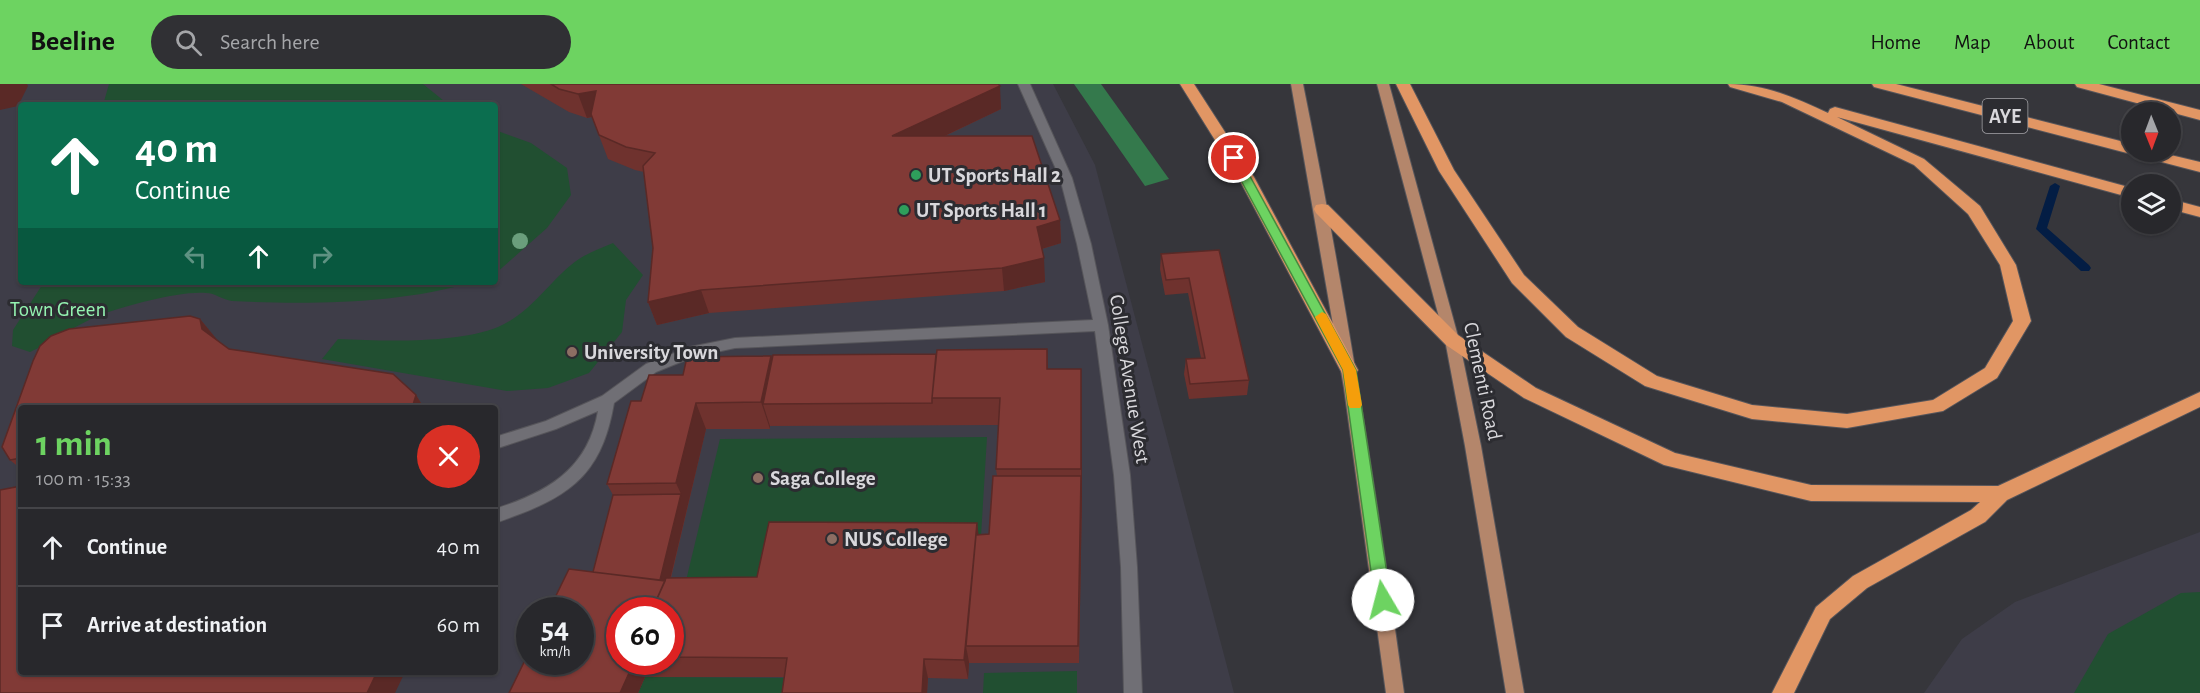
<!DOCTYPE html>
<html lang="en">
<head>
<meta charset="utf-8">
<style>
  :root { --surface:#28282c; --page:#303034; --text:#f1f3f6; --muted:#a5a6a9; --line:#444448; --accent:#6dd361 }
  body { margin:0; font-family:"Alegreya Sans",sans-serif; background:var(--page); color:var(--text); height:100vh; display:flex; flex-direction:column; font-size:22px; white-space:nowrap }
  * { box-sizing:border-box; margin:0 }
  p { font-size:20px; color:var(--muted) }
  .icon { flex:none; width:33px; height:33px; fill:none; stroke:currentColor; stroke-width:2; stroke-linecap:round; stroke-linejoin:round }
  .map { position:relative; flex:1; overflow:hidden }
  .drawer { position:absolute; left:18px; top:321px; width:480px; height:270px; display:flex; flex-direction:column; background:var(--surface); border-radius:6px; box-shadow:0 2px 4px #0004,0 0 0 2px var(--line) }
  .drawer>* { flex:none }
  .hud { position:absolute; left:18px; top:18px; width:480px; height:183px; border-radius:6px; box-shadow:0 2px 4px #0004,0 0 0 2px var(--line); background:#0b6e4f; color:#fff; overflow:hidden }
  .needle { width:39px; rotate:179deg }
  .buttons { position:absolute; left:2121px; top:18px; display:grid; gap:12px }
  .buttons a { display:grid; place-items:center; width:60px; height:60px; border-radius:50%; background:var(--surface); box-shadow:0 2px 4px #0004,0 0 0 2px var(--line); font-size:30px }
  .speed { position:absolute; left:516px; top:513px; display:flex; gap:12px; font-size:30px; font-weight:700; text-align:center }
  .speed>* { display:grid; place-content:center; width:78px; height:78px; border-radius:50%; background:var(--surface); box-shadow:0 2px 4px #0004,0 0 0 2px var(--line); line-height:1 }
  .speed small { font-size:15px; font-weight:400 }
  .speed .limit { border:9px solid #d22; background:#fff; color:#111 }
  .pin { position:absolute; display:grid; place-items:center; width:51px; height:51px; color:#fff; margin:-26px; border:3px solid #fff; border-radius:50%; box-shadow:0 2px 6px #0007 }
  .me { position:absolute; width:66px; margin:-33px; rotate:352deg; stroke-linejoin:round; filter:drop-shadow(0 0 4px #0008) }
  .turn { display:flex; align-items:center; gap:21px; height:126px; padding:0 18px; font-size:27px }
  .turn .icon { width:78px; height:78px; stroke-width:2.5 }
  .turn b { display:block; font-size:42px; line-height:51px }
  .lanes { display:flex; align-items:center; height:57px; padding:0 18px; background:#0003; justify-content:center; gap:30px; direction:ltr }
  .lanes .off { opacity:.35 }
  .round { display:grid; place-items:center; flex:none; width:63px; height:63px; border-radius:32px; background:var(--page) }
  .overview { display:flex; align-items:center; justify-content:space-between; height:102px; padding:0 18px }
  h1 { font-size:36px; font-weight:700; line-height:45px; color:var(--accent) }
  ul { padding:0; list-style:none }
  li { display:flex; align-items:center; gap:18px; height:78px; padding:0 18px; border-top:2px solid var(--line) }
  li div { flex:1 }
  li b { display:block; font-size:22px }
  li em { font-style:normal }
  header { display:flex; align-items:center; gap:36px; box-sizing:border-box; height:84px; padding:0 30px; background:var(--accent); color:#111 }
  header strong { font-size:28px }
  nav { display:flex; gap:33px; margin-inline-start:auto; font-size:21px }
  .search { width:420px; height:54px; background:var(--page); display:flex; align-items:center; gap:15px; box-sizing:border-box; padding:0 21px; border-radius:33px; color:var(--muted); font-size:22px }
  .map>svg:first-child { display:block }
  .built { fill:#3e3d48; fill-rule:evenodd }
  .green { fill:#214f31 }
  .forest { fill:#34794c }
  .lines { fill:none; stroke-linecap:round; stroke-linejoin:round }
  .stream { fill:#031d44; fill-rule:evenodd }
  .minor-casing { stroke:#56555a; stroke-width:2 }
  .major-casing { stroke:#56555a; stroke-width:2 }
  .highway-casing { stroke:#56555a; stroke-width:2 }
  .minor { fill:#706f75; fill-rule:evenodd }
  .major { fill:#b4866b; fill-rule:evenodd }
  .highway { fill:#e19664; fill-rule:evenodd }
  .tree { fill:#6a9e7c }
  .wall { fill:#6f322e; fill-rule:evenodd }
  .shaded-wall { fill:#5a2926 }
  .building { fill:#813a36; stroke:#5a2926; stroke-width:1.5 }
  .route { fill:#6dd361; stroke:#47893f; stroke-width:1.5 }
  .slow { fill:#f59e0b }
  .leisure-dot { fill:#2e9e5b; stroke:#2c2c31; stroke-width:2 }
  .education-dot { fill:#8d6e63; stroke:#2c2c31; stroke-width:2 }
  .labels { text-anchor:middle; stroke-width:6; stroke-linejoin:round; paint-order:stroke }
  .shield { fill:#2c2c31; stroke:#a5a4a9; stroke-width:1.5 }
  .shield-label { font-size:20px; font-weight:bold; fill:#d9d8dc }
  .poi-label { font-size:21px; font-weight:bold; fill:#d9d8dc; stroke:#2c2c31; text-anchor:start }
  .park-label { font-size:21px; fill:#94f3b1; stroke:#2c2c31 }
  .street-label { font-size:21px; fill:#d9d8dc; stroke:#2c2c31 }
</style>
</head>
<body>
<header>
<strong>Beeline</strong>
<div class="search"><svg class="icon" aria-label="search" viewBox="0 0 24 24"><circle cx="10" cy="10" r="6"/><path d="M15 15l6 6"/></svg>Search here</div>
<nav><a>Home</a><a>Map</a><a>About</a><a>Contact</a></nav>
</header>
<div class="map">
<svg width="2200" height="609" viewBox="0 0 2200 609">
  <rect width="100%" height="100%" fill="#36363b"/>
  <path class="built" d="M0,0H1053L1095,81L1234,609H0ZM21,21H495V198H21ZM21,324H495V588H21ZM530,526H580V578H530ZM620,526H670V578H620Z
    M2200,448V609H1924L1962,555L2015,518Z"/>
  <path class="green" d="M109,0H423L449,21H103Z
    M495,46L531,59L567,84L571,111L547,144L495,190Z
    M613,159L643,191L626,216L622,248L589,289L548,304L507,307L322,275L338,255C383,257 456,260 498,243C532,229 553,192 579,175C590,168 602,164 613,159Z
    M44,198H472C402,220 305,221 232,217C223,216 215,209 206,209C178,207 130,221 103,230C78,239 55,257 30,268L12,262L13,246Z
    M987,353L981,452L759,505H684L720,355Z
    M2200,508V609H2074L2108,550L2181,509Z
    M1077,587V609H983L984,589Z
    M645,593L795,594L793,609H638Z"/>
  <path class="forest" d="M1074,0H1101L1169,95L1145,102Z"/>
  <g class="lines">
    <path class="stream" d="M2055,99L2060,102L2047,144L2089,181L2091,184L2089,187H2081L2036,145L2050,102Z"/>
    <g class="minor-casing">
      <path id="minor" d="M1018,0H1030L1072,94L1091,160L1108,241L1130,391L1137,483L1142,609H1124L1121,483L1114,391L1095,247L735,264L693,273L656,288L614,319C601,396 565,415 495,439V425C548,408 588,385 598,327L556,345L495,365V353L546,337L602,312L646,280L690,263L735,254L1093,236L1077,160L1060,94Z"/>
    </g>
    <g class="major-casing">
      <path id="major" d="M1291,0H1303C1344,202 1376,405 1404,609H1386L1344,304Z
        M1377,0H1389L1459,256L1481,362L1524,609H1506L1465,362L1445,256Z"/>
    </g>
    <g class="highway-casing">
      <path id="highway" d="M1180,0H1194L1254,93L1358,286L1355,291H1343L1238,93Z
        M1396,0H1410L1454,86L1524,191L1578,243L1657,292L1752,321L1847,330L1933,316L1985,284L2013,237L2000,181L1968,130L1914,81L1782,18L1730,3L1728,0C1765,0 1796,14 1828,29L1830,25L1835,23L2132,104V114L1837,33L1924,75L1980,122L2016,181L2031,237L1997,294L1943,327L1847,344L1752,335L1645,302L1566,253L1512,199L1439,87Z
        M1872,0H1896L2132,60V68H2158L2200,78V88L1874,3Z
        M2075,0H2099L2200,26V36L2077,3Z
        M2170,115L2200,123V133L2170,125Z
        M1322,120L1328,121L1458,251L1536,304L1675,369L1811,401L1998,402L2200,308V323L2007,416L1985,438L1867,504L1830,535L1794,609H1772L1816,523L1853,492L1971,426L1980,418L1811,417L1664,381L1524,314L1446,261L1316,129L1314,125L1316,121Z"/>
    </g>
    <use href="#minor" class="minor"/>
    <use href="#major" class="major"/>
    <use href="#highway" class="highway"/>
  </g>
  <circle class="tree" cx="520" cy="157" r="8"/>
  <path class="wall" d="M521,0H998L1001,25L945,52L1060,136L1061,159L1042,165L1045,198L1004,207L709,229L657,241L648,218L653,164L644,88L635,86L608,75L592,33L587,34L569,28Z
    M1219,166L1249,296L1247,311L1189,315L1184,290L1186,275L1201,274L1188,209L1165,211L1160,185L1161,170Z
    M190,232L200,235L217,256L229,265L393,290L416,311L424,324H21V385L10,376L2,363L33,277L40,262L51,252L69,245Z
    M1047,265L1048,285H1081L1082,411L1079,579H969V578L968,595L928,594L927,609H782L784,593H645L638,609H509L530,566V578H580V526H549L569,485L593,488L613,411L607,400L631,317H641L649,291H683L687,273L771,272L772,277L773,271L936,270L937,266ZM999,341L996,385L997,392H993L989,450L978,451L977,439L769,438L757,493L671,494L706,345H770V342ZM620,526H670V578H620Z"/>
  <path class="shaded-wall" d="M0,0H27L28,2L18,22L0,26Z
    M1000,2L1001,25L896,75L892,52Z
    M596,7L605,30L587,34L578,10Z
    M1060,136L1061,159L1038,166L1037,143Z
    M1044,174L1045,198L1004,207L1002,184Z
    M701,206L709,229L657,241L648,218Z
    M200,235L219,258L202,245Z
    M771,272L779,299L763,320L770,342V345L761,318Z
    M1081,285L1082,411L1079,579L1081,392Z
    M416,311L424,324H412Z
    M696,319L706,345L669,500H659L681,410L676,399Z
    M977,439L980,460L966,562L969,578L968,595L964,576Z
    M924,575L928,594L927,609H922Z
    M634,578H636L645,593L638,609H620Z
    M377,588H405L395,609H367Z"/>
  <path class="building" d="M551,0H998L1000,2L892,52H1032L1060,136L1037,143L1044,174L1002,184L701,206L648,218L653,164L643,82L655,69L626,63L599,51L591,30L596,7L578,10L559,5Z
    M1219,166L1249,296L1190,300L1186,275L1205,274L1189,194L1166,196L1161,170Z
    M190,232L200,235L202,245L229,265L393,290L416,311L412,324H21V374L10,376L2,363L33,277L40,262L51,252L69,245Z
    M1047,265V285H1081V385H996L1000,314H932L937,266Z
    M936,270L932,314V319L763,320L773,271Z
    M771,272L761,318L696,319L676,399L607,400L631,317H641L649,291H683L687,273Z
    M993,392H1081L1078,562H966L976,451L989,450Z
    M21,402V588H377L367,609H0V406Z
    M681,410L660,496L593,488L613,411Z
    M769,438L977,439L964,576L924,575L922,609H782L787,574L670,573V526H652L666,494L757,493Z
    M569,485L665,497L652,526H620V578H634L620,609H509L530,566V578H580V526H549Z"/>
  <path class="route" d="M1234,71L1240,74L1356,286L1391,516L1388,521H1377L1375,516L1343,286L1229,74Z"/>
  <path class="slow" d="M1322,228L1326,230L1356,286L1362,321L1360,324H1350L1348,321L1343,286L1315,233Z"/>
  <g class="leisure-dot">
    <circle cx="916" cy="91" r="6"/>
    <circle cx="904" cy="126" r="6"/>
  </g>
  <g class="education-dot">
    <circle cx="572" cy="268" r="6"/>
    <circle cx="758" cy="394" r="6"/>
    <circle cx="832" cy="455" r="6"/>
  </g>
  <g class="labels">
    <rect class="shield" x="1982.5" y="15" width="45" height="34" rx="4.5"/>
    <g class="shield-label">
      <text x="2005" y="39">AYE</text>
    </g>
    <g class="poi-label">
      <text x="928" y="98">UT Sports Hall 2</text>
      <text x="916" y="133">UT Sports Hall 1</text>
      <text x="584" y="275">University Town</text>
      <text x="770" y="401">Saga College</text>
      <text x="844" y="462">NUS College</text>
    </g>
    <g class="park-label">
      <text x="58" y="232">Town Green</text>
    </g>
    <g class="street-label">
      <text transform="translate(1130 295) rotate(81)" y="7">College Avenue West</text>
      <text transform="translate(1483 297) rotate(78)" y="7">Clementi Road</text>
    </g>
  </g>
</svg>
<div class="buttons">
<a><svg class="needle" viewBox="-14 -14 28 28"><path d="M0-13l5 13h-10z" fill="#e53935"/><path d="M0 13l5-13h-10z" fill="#a5a6a9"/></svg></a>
<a><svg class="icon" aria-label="layers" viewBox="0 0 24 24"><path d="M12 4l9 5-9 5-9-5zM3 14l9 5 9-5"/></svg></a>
</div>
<div class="speed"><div>54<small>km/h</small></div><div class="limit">60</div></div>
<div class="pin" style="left:1234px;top:74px;background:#d93025"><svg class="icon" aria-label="arrive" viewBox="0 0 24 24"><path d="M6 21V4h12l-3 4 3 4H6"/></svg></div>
<svg class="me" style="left:1383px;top:516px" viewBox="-20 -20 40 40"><circle r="19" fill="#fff"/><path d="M0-13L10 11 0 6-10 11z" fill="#6dd361"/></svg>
<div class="hud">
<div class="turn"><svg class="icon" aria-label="ahead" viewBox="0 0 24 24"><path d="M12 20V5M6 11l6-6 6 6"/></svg><div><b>40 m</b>Continue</div></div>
<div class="lanes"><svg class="icon off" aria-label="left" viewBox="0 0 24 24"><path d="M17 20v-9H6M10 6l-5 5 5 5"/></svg><svg class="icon" aria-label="ahead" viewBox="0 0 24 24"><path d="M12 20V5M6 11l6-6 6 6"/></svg><svg class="icon off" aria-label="right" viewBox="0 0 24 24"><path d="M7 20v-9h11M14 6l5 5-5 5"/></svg></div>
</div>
<section class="drawer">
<div class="overview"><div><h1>1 min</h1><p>100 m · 15:33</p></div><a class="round" style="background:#d93025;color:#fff"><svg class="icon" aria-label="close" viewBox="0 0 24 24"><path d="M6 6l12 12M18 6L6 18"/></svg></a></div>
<ul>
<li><svg class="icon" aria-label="ahead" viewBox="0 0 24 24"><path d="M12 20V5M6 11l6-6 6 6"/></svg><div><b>Continue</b></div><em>40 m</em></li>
<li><svg class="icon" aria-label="arrive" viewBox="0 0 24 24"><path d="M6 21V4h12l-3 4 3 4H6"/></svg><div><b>Arrive at destination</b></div><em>60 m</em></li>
</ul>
</section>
</div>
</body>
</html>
